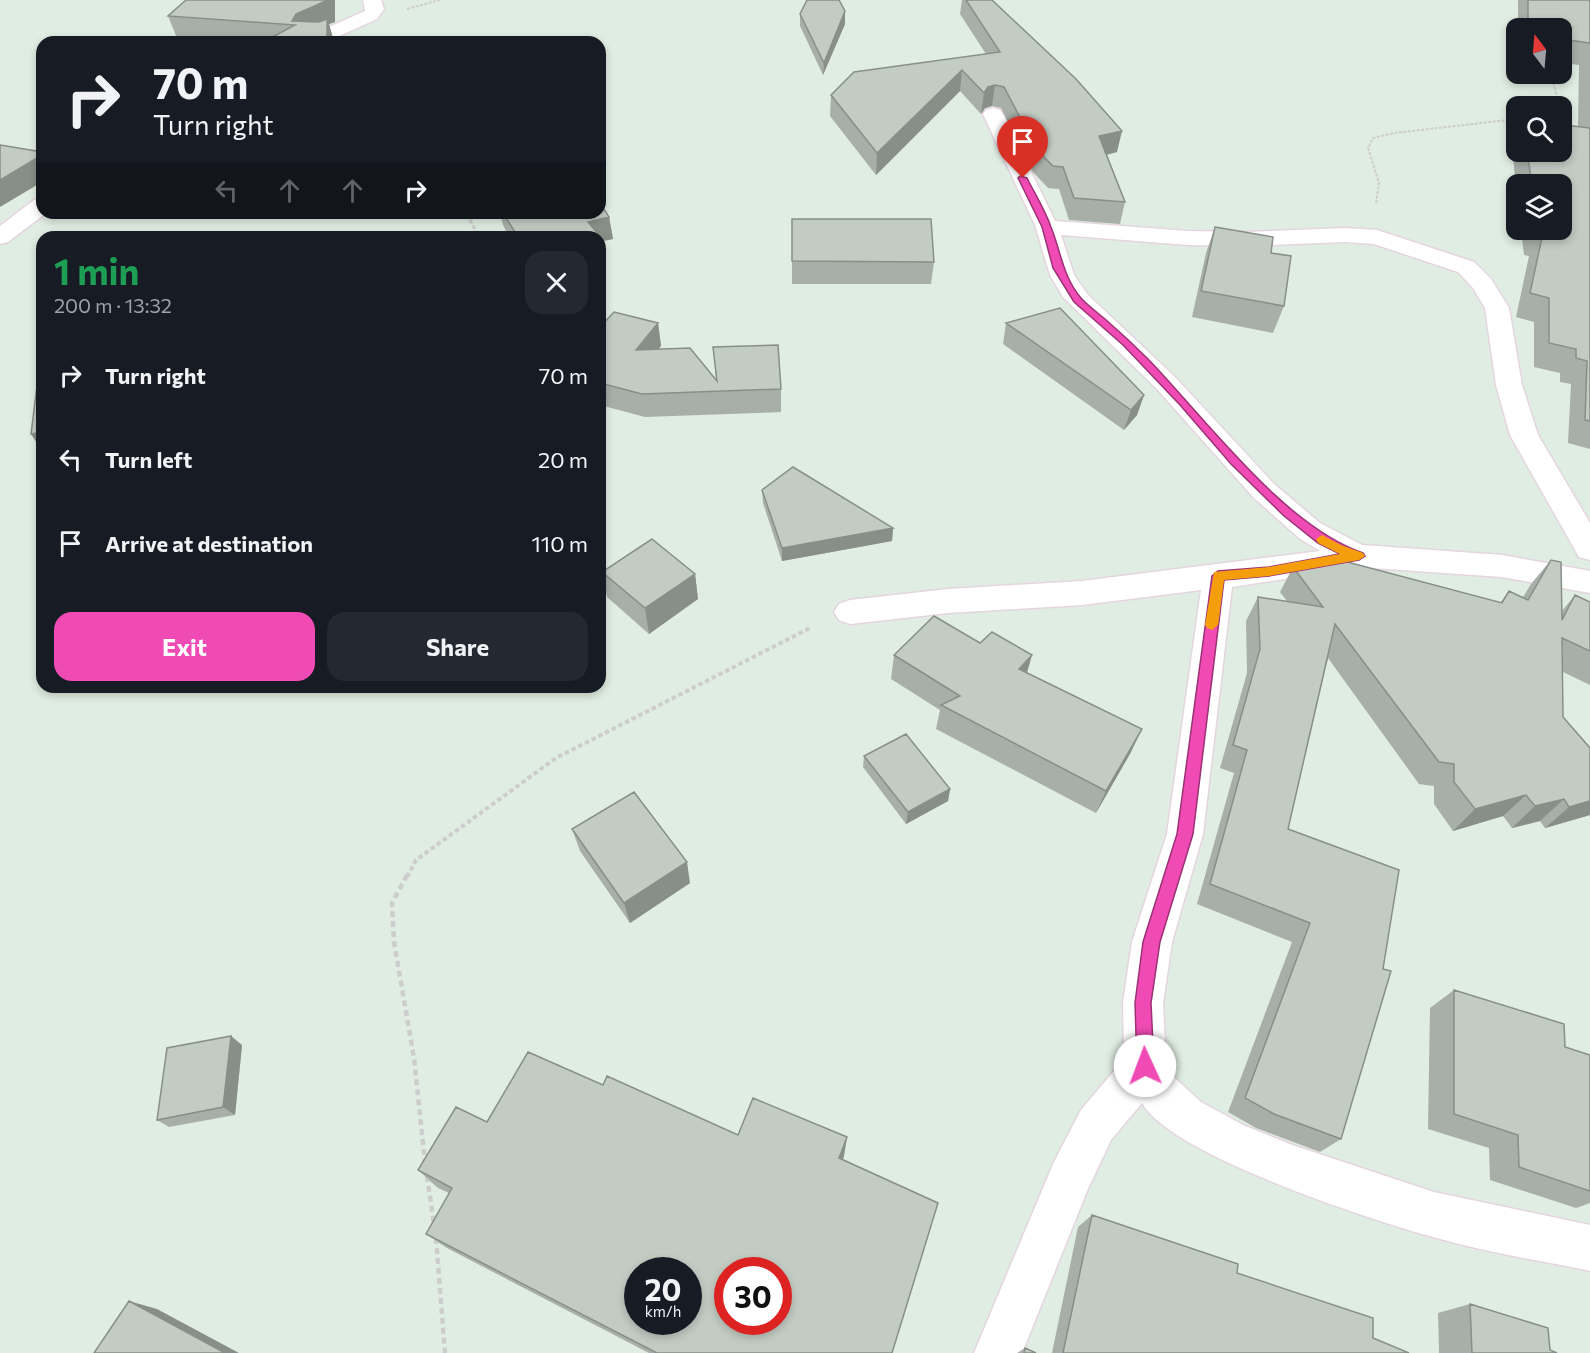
<!DOCTYPE html>
<html lang="en">
<head>
<meta charset="utf-8">
<style>
  :root { --surface:#171b24; --page:#242831; --text:#f1f3f6; --muted:#9ea1a6; --accent:#f04bb4 }
  body { margin:0; font-family:Commissioner,sans-serif; background:var(--page); color:var(--text); height:100vh; display:flex; flex-direction:column; font-size:22px; white-space:nowrap }
  * { box-sizing:border-box; margin:0 }
  p { font-size:20px; color:var(--muted) }
  .icon { flex:none; width:33px; height:33px; fill:none; stroke:currentColor; stroke-width:2; stroke-linecap:round; stroke-linejoin:round }
  .map { position:relative; flex:1; overflow:hidden }
  .details { position:absolute; left:36px; top:231px; width:570px; height:462px; display:flex; flex-direction:column; background:var(--surface); border-radius:18px; box-shadow:0 3px 9px #0003 }
  .details>* { flex:none }
  .top-card { position:absolute; left:36px; top:36px; width:570px; height:183px; border-radius:18px; box-shadow:0 3px 9px #0003; background:#171b24; color:var(--text); overflow:hidden }
  .needle { width:39px; rotate:344deg }
  .fabs { position:absolute; left:1506px; top:18px; display:grid; gap:12px }
  .fabs a { display:grid; place-items:center; width:66px; height:66px; border-radius:12px; background:var(--surface); box-shadow:0 3px 9px #0003; font-size:30px }
  .speed { position:absolute; left:624px; top:1257px; display:flex; gap:12px; font-size:30px; font-weight:700; text-align:center }
  .speed>* { display:grid; place-content:center; width:78px; height:78px; border-radius:50%; background:var(--surface); box-shadow:0 3px 9px #0003; line-height:1 }
  .speed small { font-size:15px; font-weight:400 }
  .speed .limit { border:9px solid #d22; background:#fff; color:#111 }
  .pin { position:absolute; display:grid; place-items:center; width:51px; height:51px; color:#fff; margin:-62px -26px; border-radius:50% 50% 50% 0; rotate:-45deg; box-shadow:0 0 6px #0007 }
  .pin .icon { rotate:45deg }
  .me { position:absolute; width:66px; margin:-33px; rotate:358deg; stroke-linejoin:round; filter:drop-shadow(0 0 4px #0008) }
  .turn { display:flex; align-items:center; gap:21px; height:126px; padding:0 18px; font-size:27px }
  .turn .icon { width:78px; height:78px; stroke-width:2.5 }
  .turn b { display:block; font-size:42px; line-height:51px }
  .lanes { display:flex; align-items:center; height:57px; padding:0 18px; background:#0003; justify-content:center; gap:30px; direction:ltr }
  .lanes .off { opacity:.35 }
  .round { display:grid; place-items:center; flex:none; width:63px; height:63px; border-radius:18px; background:var(--page) }
  .headline { display:flex; align-items:center; justify-content:space-between; height:102px; padding:0 18px }
  h1 { font-size:36px; font-weight:700; line-height:45px; color:#1e9e55 }
  .button { display:flex; gap:12px; margin-top:auto; padding:12px 18px }
  .button a { flex:1; height:69px; border-radius:18px; background:var(--accent); color:#fff; font-size:24px; font-weight:700; line-height:69px; text-align:center }
  .button a+a { background:var(--page); color:var(--text) }
  ul { padding:0; list-style:none }
  li { display:flex; align-items:center; gap:18px; height:84px; padding:0 18px }
  li div { flex:1 }
  li b { display:block; font-size:22px }
  li em { font-style:normal }
  .map>svg:first-child { display:block }
  .lines { fill:none; stroke-linecap:round; stroke-linejoin:round }
  .minor-casing { stroke:#e4d5df; stroke-width:3 }
  .path-far3 { stroke:#cdcdcd; stroke-width:2; stroke-dasharray:3 1.5; stroke-linecap:butt }
  .path-far2 { stroke:#cdcdcd; stroke-width:3; stroke-dasharray:4 2; stroke-linecap:butt }
  .path-far1 { stroke:#cdcdcd; stroke-width:4; stroke-dasharray:4.5 3; stroke-linecap:butt }
  .path { stroke:#cdcdcd; stroke-width:4.5; stroke-dasharray:6 4; stroke-linecap:butt }
  .minor { fill:#fff; fill-rule:evenodd }
  .wall { fill:#a7afa8 }
  .shaded-wall { fill:#888f88 }
  .building { fill:#c2ccc3; stroke:#888f88; stroke-width:1.5; fill-rule:evenodd }
  .route { fill:#f04bb4; stroke:#9c3175; stroke-width:1.5 }
  .slow { fill:#f59e0b }
</style>
</head>
<body>
<div class="map">
<svg width="1590" height="1353" viewBox="0 0 1590 1353">
  <rect width="100%" height="100%" fill="#e0ede2"/>
  <g class="lines">
    <g class="minor-casing">
      <path id="minor" d="M363,0H381L384,9L377,19L326,42H302L304,38L365,11Z
        M993,108L1000,110L1003,114L1055,221L1188,231L1244,232L1345,228L1377,230L1474,262L1491,279L1509,308L1522,385L1538,435L1590,523V560L1579,557L1510,435L1496,385L1485,308L1473,288L1458,272L1374,244L1345,242L1244,246L1188,245L1061,235L1074,275L1088,295L1175,377L1274,484L1320,523L1362,545L1502,555L1590,571V593L1502,577L1358,567L1349,564L1347,568L1336,571L1232,587L1203,834L1172,942L1163,1003L1166,1062L1175,1078L1201,1102L1243,1125L1295,1146L1434,1192L1590,1225V1271C1538,1260 1484,1252 1433,1237C1372,1220 1171,1155 1142,1103L1111,1140L1087,1191L1022,1353H974L1054,1162L1081,1110L1124,1059L1123,1003L1132,942L1167,834L1201,590L1082,605L948,613L850,624L839,620L834,612L839,604L850,600L948,589L1082,581L1320,551L1299,538L1254,498L1157,389L1063,297L1050,275L1035,225L983,114L986,110Z
        M42,198V213H46L8,242L0,244V226L34,200Z"/>
    </g>
    <path class="path-far3" d="M407,9L440,0
      M1551,74L1557,97L1553,106
      M1376,203L1379,183L1368,148L1373,138L1394,133L1516,119
      M466,213L471,222"/>
    <path class="path-far2" d="M470,220L479,237"/>
    <path class="path-far1" d="M407,877L416,860L556,758L810,628"/>
    <path class="path" d="M407,875L392,903L394,942L414,1058L425,1162
      M427,1176L434,1224
      M436,1238L445,1353"/>
    <use href="#minor" class="minor"/>
  </g>
  <path class="wall" d="M962,0H992L1117,152L1107,155L1125,202L1120,224L1069,220L1059,189L1048,188L1033,172L1001,108L992,106L985,108L981,114L960,91L876,175L830,116L831,95L986,54L960,14Z
    M1518,0H1590V449L1568,443L1571,384L1560,382V373L1534,367V322L1516,317L1529,256L1524,255L1521,230H1562V184H1516V188L1512,146L1516,137V152H1562V129L1564,125L1578,127L1579,65L1562,63V28H1518Z
    M845,11V24L823,75L800,26V14Z
    M168,16L335,22L329,24L334,42H238L177,38Z
    M500,213H600L609,217L613,239L603,241L606,262L600,237H509L503,225Z
    M792,219L934,262L931,284H792Z
    M1215,227L1271,253L1284,306L1273,333L1192,317L1206,253Z
    M658,323L661,346L658,349L716,380L713,347L781,389V412L645,417L600,405V327Z
    M1006,323L1144,395L1137,415L1124,430L1003,344Z
    M762,490L893,528L892,541L782,561L763,503Z
    M1551,560L1562,611L1575,595L1590,602V685L1563,672V717L1590,815L1545,828L1540,821L1512,828L1503,816L1453,831L1434,804V786L1419,784L1328,658L1288,829L1399,870L1341,1139L1320,1152L1256,1128L1228,1112L1292,942L1197,904L1234,773L1220,768L1247,673L1246,621L1258,597L1287,601L1280,592L1293,567L1500,603L1509,591L1523,597L1531,584Z
    M602,572L695,574L698,599L649,634L607,597Z
    M894,655L1027,673L1131,752L1096,813L936,729L940,710L891,679Z
    M864,756L950,789L948,801L906,824L863,767Z
    M572,829L690,883L630,923L580,851Z
    M1454,990L1565,1047L1590,1055V1203L1576,1208L1490,1180L1489,1148L1428,1129L1430,1008Z
    M242,1045L235,1115L169,1127L157,1120Z
    M603,1085L738,1135L847,1137L843,1160L892,1353H649L447,1248L426,1234L449,1193L438,1188L418,1170L487,1122Z
    M1092,1215L1237,1273L1373,1338L1409,1353H1052L1078,1227Z
    M1470,1304L1550,1350L1557,1353H1439L1438,1313Z
    M1025,1348L1036,1353H1017Z"/>
  <path class="shaded-wall" d="M328,0H335V22L329,24L334,42H327L292,21L296,14Z
    M845,11V24L823,75L824,63Z
    M962,70L960,91L876,175L877,153Z
    M995,85L992,106L985,108L981,114L984,93L988,87Z
    M1122,131L1117,152L1094,157L1099,136Z
    M42,155V182L0,207V180Z
    M609,217L613,239L603,241L606,262L600,264V237L588,222Z
    M658,323L661,346L639,373L636,350Z
    M1144,395L1137,415L1124,430L1131,410Z
    M42,432V447L40,448L31,434Z
    M893,528L892,541L782,561V548Z
    M695,574L698,599L649,634L645,608Z
    M1032,655L1025,680L1019,669Z
    M1142,729L1131,752L1096,813L1106,791Z
    M950,789L948,801L906,824L908,812Z
    M1526,795L1503,816L1453,831L1475,809Z
    M1564,799L1540,821L1512,828L1535,806Z
    M1590,801V815L1545,828L1569,807Z
    M687,862L690,883L630,923L624,903Z
    M231,1036L242,1045L235,1115L223,1107Z
    M847,1137L844,1156L837,1176L839,1158Z
    M129,1301L157,1309L239,1353H225Z"/>
  <path class="building" d="M186,0H328L296,14L292,21L319,22L327,19V42H263L295,25L168,16Z
    M807,0H839L845,11L824,63L800,14Z
    M966,0H992L1076,79L1122,131L1099,136L1125,202L1074,198L1063,167L1053,166L1037,150L1004,87L995,85L988,87L984,93L962,70L877,153L831,95L854,72L1000,52Z
    M1528,0H1590V43L1562,39V28H1528Z
    M1564,125L1590,128V421L1585,420L1587,361L1576,358V349L1549,343V298L1530,293L1543,233L1538,232L1537,230H1562V184H1532L1527,152H1562V129H1565Z
    M0,145L42,152V155L0,180Z
    M600,203L609,217L588,222L603,240L600,241V237H518L503,213H600Z
    M792,219H931L934,262L792,261Z
    M1215,227L1273,237L1271,253L1291,256L1284,306L1201,291Z
    M1060,308L1144,395L1131,410L1006,323Z
    M614,312L658,323L636,350L690,348L717,381L713,347L778,345L781,389L642,394L600,383V327Z
    M42,351V432L31,434L41,354Z
    M793,467L893,528L782,548L762,490Z
    M652,539L695,574L645,608L602,572Z
    M1336,559L1502,603L1509,591L1528,600L1551,560L1561,562L1562,620L1575,595L1590,602V651L1562,638L1563,717L1590,748V801L1569,807L1564,799L1535,806L1526,795L1475,809L1454,782V764L1439,762L1335,624L1288,829L1399,870L1383,969L1391,971L1341,1139L1274,1114L1245,1098L1310,923L1210,884L1247,750L1233,745L1260,649L1258,597L1323,607L1293,567Z
    M934,616L980,643L992,632L1032,655L1019,669L1142,729L1106,791L941,705L960,696L894,655Z
    M906,734L950,789L908,812L864,756Z
    M634,792L687,862L624,903L572,829Z
    M1454,990L1564,1024L1565,1047L1590,1055V1191L1519,1167L1518,1135L1454,1114Z
    M231,1036L223,1107L157,1120L167,1048Z
    M528,1052L603,1085L607,1076L738,1135L753,1098L847,1137L839,1158L938,1203L892,1353H657L426,1234L452,1188L418,1170L456,1107L487,1122ZM638,1270H688V1322H638ZM728,1270H778V1322H728Z
    M1092,1215L1238,1264L1237,1273L1373,1318V1338L1409,1353H1063Z
    M129,1301L225,1353H94Z
    M1470,1304L1548,1328L1550,1350L1557,1353H1472Z
    M1025,1348L1036,1353H1024Z"/>
  <path class="route" d="M1020,176L1027,178C1035,194 1045,210 1051,227C1061,252 1063,277 1081,298C1088,306 1097,312 1105,319C1120,332 1134,345 1148,359C1206,419 1284,526 1363,553L1365,556L1359,560L1269,576L1224,580L1193,834L1160,942L1151,1003L1154,1066L1152,1072L1145,1075L1139,1072L1137,1066L1135,1003L1143,942L1177,834L1212,576L1218,571L1269,567L1340,554L1318,543L1284,516L1231,464L1180,405L1123,345L1074,302L1053,268L1042,227L1018,178Z"/>
  <path class="slow" d="M1322,535L1341,545L1363,553L1365,556L1359,560L1269,576L1224,580L1218,625L1212,630L1207,628L1205,625L1214,572L1269,567L1340,554L1318,543L1316,539Z"/>
</svg>
<div class="fabs">
<a><svg class="needle" viewBox="-14 -14 28 28"><path d="M0-13l5 13h-10z" fill="#e53935"/><path d="M0 13l5-13h-10z" fill="#9ea1a6"/></svg></a>
<a><svg class="icon" aria-label="search" viewBox="0 0 24 24"><circle cx="10" cy="10" r="6"/><path d="M15 15l6 6"/></svg></a>
<a><svg class="icon" aria-label="layers" viewBox="0 0 24 24"><path d="M12 4l9 5-9 5-9-5zM3 14l9 5 9-5"/></svg></a>
</div>
<div class="speed"><div>20<small>km/h</small></div><div class="limit">30</div></div>
<div class="pin" style="left:1023px;top:178px;background:#d93025"><svg class="icon" aria-label="arrive" viewBox="0 0 24 24"><path d="M6 21V4h12l-3 4 3 4H6"/></svg></div>
<svg class="me" style="left:1145px;top:1066px" viewBox="-20 -20 40 40"><circle r="19" fill="#fff"/><path d="M0-13L10 11 0 6-10 11z" fill="#f04bb4"/></svg>
<div class="top-card">
<div class="turn"><svg class="icon" aria-label="right" viewBox="0 0 24 24"><path d="M7 20v-9h11M14 6l5 5-5 5"/></svg><div><b>70 m</b>Turn right</div></div>
<div class="lanes"><svg class="icon off" aria-label="left" viewBox="0 0 24 24"><path d="M17 20v-9H6M10 6l-5 5 5 5"/></svg><svg class="icon off" aria-label="ahead" viewBox="0 0 24 24"><path d="M12 20V5M6 11l6-6 6 6"/></svg><svg class="icon off" aria-label="ahead" viewBox="0 0 24 24"><path d="M12 20V5M6 11l6-6 6 6"/></svg><svg class="icon" aria-label="right" viewBox="0 0 24 24"><path d="M7 20v-9h11M14 6l5 5-5 5"/></svg></div>
</div>
<section class="details">
<div class="headline"><div><h1>1 min</h1><p>200 m · 13:32</p></div><a class="round"><svg class="icon" aria-label="close" viewBox="0 0 24 24"><path d="M6 6l12 12M18 6L6 18"/></svg></a></div>
<ul>
<li><svg class="icon" aria-label="right" viewBox="0 0 24 24"><path d="M7 20v-9h11M14 6l5 5-5 5"/></svg><div><b>Turn right</b></div><em>70 m</em></li>
<li><svg class="icon" aria-label="left" viewBox="0 0 24 24"><path d="M17 20v-9H6M10 6l-5 5 5 5"/></svg><div><b>Turn left</b></div><em>20 m</em></li>
<li><svg class="icon" aria-label="arrive" viewBox="0 0 24 24"><path d="M6 21V4h12l-3 4 3 4H6"/></svg><div><b>Arrive at destination</b></div><em>110 m</em></li>
</ul>
<div class="button"><a>Exit</a><a>Share</a></div>
</section>
</div>
</body>
</html>
